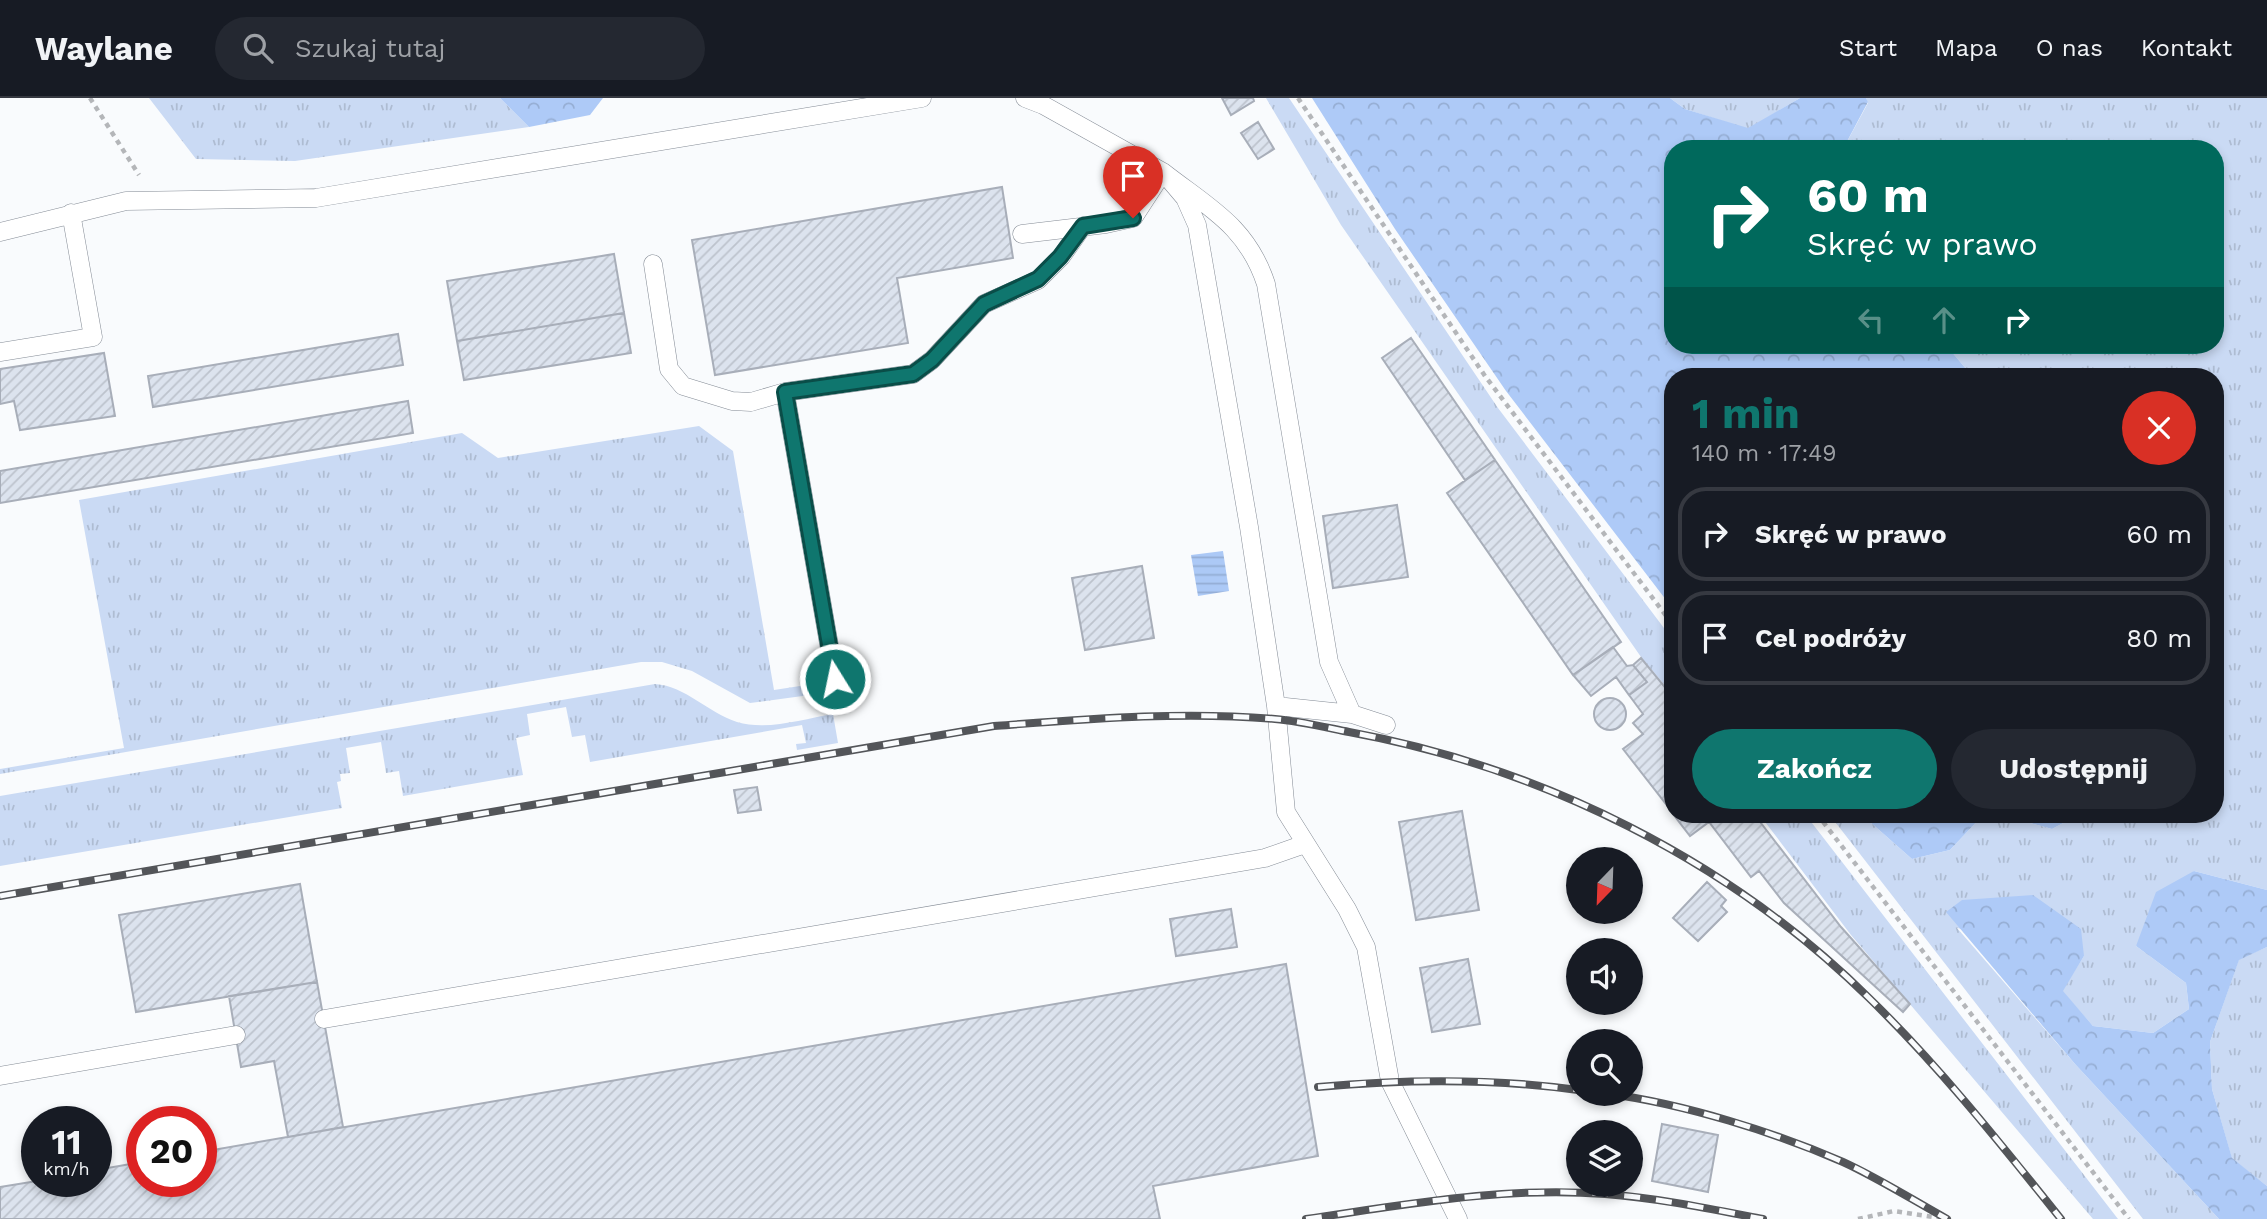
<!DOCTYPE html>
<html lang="pl">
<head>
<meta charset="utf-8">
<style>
  :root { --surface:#171b24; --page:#242831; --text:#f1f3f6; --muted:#9ea1a6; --line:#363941; --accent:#0f766e }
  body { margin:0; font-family:"Work Sans",sans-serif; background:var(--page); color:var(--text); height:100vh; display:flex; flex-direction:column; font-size:26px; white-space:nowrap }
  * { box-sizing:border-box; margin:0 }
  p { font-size:23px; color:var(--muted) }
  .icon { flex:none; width:38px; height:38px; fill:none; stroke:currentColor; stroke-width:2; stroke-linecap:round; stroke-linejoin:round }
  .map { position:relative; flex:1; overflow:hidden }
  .drawer { position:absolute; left:1664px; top:270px; width:560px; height:455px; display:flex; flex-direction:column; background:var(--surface); border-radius:28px; box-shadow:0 4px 10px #0003 }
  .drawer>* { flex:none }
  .guide { position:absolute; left:1664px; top:42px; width:560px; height:214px; border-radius:28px; box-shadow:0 4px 10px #0003; background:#00695c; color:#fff; overflow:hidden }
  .needle { width:46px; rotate:203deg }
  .tools { position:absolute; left:1566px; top:749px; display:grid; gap:14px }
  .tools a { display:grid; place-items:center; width:77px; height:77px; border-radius:50%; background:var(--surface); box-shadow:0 4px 10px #0003; font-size:35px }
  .speed { position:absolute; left:21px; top:1008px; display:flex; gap:14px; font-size:35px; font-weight:700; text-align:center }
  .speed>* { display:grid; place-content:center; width:91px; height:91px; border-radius:50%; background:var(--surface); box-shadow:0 4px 10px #0003; line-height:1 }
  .speed small { font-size:18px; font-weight:400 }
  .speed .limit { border:10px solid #d22; background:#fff; color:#111 }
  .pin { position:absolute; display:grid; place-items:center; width:60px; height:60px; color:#fff; margin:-72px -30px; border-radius:50% 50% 50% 0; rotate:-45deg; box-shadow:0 0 7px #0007 }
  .pin .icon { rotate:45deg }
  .me { position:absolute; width:77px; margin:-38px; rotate:350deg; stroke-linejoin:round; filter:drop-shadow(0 0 5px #0008) }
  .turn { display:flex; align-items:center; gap:24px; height:147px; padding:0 28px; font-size:32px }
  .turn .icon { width:91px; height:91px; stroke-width:2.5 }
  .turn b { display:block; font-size:49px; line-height:60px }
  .lanes { display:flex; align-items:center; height:66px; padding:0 28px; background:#0003; justify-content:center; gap:35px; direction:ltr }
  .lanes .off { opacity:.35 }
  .round { display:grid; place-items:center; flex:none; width:74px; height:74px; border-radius:37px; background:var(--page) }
  .head { display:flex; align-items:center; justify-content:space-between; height:119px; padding:0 28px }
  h1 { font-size:42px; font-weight:700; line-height:52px; color:var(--accent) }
  .button { display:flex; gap:14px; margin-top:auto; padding:14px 28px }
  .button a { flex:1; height:80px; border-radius:42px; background:var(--accent); color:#fff; font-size:28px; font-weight:700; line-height:80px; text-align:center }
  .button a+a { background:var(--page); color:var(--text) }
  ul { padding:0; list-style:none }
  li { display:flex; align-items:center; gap:21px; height:94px; margin:0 14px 10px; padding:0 14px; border:4px solid var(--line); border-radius:28px }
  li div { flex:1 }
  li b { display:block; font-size:26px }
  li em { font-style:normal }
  header { display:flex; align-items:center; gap:42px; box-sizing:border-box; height:98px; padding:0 35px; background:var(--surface); border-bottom:2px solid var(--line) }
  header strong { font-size:33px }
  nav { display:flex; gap:38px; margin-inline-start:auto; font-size:24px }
  .search { width:490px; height:63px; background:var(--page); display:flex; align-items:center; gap:18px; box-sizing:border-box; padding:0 24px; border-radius:38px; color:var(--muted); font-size:26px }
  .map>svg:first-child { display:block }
  .grass { fill:url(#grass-tufts) }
  .forest { fill:url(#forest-crowns) }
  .water { fill:url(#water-rules) }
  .building { fill:url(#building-hatch); stroke:#a8aeb9; stroke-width:2 }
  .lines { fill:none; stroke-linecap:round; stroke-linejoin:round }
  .service-casing { stroke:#858c96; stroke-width:19 }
  .path { stroke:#b4b6b9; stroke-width:4.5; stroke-dasharray:5 5; stroke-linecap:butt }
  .service { stroke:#fff; stroke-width:18 }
  .rail-casing { stroke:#535559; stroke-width:8 }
  .rail { stroke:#f9fbfd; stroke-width:5; stroke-dasharray:16; stroke-linecap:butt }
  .route-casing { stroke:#0a4d48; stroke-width:18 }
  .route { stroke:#0f766e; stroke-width:12 }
</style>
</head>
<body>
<header>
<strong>Waylane</strong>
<div class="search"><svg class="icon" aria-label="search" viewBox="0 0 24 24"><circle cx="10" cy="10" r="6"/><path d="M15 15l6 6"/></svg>Szukaj tutaj</div>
<nav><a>Start</a><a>Mapa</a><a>O nas</a><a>Kontakt</a></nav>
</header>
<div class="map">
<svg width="2267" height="1121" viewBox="0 0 2267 1121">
  <defs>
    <pattern id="grass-tufts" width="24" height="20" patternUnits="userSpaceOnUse" patternTransform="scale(1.75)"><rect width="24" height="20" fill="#cadaf4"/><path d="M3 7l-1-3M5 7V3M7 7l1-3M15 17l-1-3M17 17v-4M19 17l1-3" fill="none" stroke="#aebcd2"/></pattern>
    <pattern id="forest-crowns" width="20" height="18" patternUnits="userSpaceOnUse" patternTransform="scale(1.75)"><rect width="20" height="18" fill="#aecaf7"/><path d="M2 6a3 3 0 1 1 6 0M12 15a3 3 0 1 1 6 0" fill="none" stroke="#96aed4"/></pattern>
    <pattern id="water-rules" width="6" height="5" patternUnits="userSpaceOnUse" patternTransform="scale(1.75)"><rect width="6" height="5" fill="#acc9f6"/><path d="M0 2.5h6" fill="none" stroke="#94add4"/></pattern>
    <pattern id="building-hatch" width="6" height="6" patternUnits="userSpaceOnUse" patternTransform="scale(1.75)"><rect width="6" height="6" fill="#dce3ee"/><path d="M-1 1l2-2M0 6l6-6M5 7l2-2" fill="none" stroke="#bdc3cd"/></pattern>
  </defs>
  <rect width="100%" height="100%" fill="#f9fbfd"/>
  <path class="grass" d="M149,0H500L529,29L295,63L196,61Z
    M1266,0H1289L1498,310L1673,542V597L1641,559L1341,127Z
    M1670,0H1800L1748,31L1685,11Z
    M1866,0H2267V792L2194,773L2136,848L2186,885L2189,911L2153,935L2093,928L2062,893L2084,858L1957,830L2075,966L2219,1121H2143L1829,716H1861L1912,761L1950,752L1984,716H1997L2052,731L2080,716H2216V278H1972L1946,247H2216V51H1843L1868,5Z
    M699,328L733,353L774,592L813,586L810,597L750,605L692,573L662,564H641L0,676V671L124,650L79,402L462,335L498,360Z
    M655,586C686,588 708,615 737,624C767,633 803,621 833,616L838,645L797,652L796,646L806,645L802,627L590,664L585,637L572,639L566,609L527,616L530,637L516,640L523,677L403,698L399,673L386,675L381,644L346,650L350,675L340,676L341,683L337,684L342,710L0,768V698Z
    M1759,716H1805L2118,1121H2093L1851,837Z
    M2267,849V1088L2232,1061L2212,991L2210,944L2239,861Z"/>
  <path class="forest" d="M500,0H603L590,17L529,29Z
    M1312,0H1670L1685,11L1748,30L1800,0H1866L1868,4L1843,51H1673V247H1946L1972,278H1673V511L1506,293L1395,131Z
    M1861,716H1984L1950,752L1912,761Z
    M1997,716H2080L2052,731Z
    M2194,773L2267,792V849L2239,862L2210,944L2212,991L2232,1060L2267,1088V1121H2219L2075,966L1946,814L1962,802L2033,797L2081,831L2084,858L2063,893L2093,928L2153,935L2189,911L2186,885L2136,848L2156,794Z"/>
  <path class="water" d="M1223,453L1229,493L1198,498L1191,457Z"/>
  <path class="building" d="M1222,0H1253L1254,3L1231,17Z
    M1258,24L1274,51L1258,61L1241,35Z
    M1002,89L1013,160L897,180L908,245L715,277L692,142Z
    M614,156L624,215L457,243L447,183Z
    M624,215L631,255L464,282L457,243Z
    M398,236L403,267L153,309L148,278Z
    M1411,240L1495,362L1465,382L1382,260Z
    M104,255L115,318L20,332L14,303L0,306V271Z
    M408,303L413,335L0,405V373Z
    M1495,362L1621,544L1573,577L1447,395Z
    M1397,407L1408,479L1333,490L1323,418Z
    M1142,468L1154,540L1085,552L1072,480Z
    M1613,549L1627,568L1633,567L1647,584L1629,597L1616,579L1591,598L1573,577Z
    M1641,560L1673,599V715L1623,651L1643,636L1633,625L1643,616L1629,597L1647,584L1633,567Z
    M1594 616a16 16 0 1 1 32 0a16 16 0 1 1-32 0Z
    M757,689L761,712L738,715L734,692Z
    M1462,713L1479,812L1416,822L1399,724Z
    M1673,716H1754L1841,829L1910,906L1903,914L1784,805L1759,773L1751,779L1709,724L1690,738Z
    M1707,784L1726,802L1721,808L1727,814L1698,843L1673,820Z
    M300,786L317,884L136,914L119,817Z
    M1231,811L1237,849L1176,858L1170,821Z
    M1468,861L1480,926L1432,934L1420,870Z
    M1286,866L1318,1058L1153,1088L1160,1121H0V1089L37,1083H96V1072L142,1064V1083H201V1054Z
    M317,884L343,1029L288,1039L274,963L241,969L229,898Z
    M1662,1026L1718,1037L1708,1094L1652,1083Z"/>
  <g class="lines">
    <g class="service-casing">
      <path id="service" d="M1025,0L1043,7L1163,74L1185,100L1197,127L1249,429L1276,608L1286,714L1347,811L1366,849L1390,983L1458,1121
        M0,134L126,103L316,100L922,0
        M1022,136L1106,126L1133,120L1163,74C1209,110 1247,128 1266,186L1329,564L1352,616
        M653,166L669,271L683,288L732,303L751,304L785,294L913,276L932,262L984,206L1038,182L1061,159L1083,128
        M0,254L93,239L71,115
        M785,294L835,581
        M1276,608L1352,616L1386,627
        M324,921L1265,760L1305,746
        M0,978L236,937"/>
    </g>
    <path class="path" d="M90,0L139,77
      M1298,0L1485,278L1673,527
      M1817,716L2129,1121
      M1858,1121L1894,1113L1946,1121"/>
    <use href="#service" class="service"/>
    <g class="rail-casing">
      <path id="rail" d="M0,798L994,628C1088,621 1181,613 1275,621C1299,623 1324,629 1349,634C1541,669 1729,762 1869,900C1939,968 2000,1045 2061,1121
        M1318,989C1406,981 1491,980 1578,992
        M1610,996C1684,1006 1774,1034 1843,1064C1878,1080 1913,1102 1947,1121
        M1306,1121C1404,1107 1505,1088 1605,1096C1658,1100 1711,1111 1763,1121"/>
    </g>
    <use href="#rail" class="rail"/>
  </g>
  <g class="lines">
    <g class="route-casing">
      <path id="route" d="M835,581L785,294L913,276L932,262L984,206L1038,181L1060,159L1083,128L1133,120"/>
    </g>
    <use href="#route" class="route"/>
  </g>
</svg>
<div class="tools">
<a><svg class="needle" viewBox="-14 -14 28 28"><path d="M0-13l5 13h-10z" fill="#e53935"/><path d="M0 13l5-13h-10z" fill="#9ea1a6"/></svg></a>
<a><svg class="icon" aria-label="sound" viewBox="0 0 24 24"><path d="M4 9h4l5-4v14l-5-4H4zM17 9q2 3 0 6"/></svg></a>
<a><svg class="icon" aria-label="search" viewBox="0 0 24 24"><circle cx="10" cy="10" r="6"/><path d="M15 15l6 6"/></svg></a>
<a><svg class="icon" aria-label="layers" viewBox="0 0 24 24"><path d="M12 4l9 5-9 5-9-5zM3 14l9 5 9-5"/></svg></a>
</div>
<div class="speed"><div>11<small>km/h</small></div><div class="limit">20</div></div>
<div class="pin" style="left:1133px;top:120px;background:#d93025"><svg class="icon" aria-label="arrive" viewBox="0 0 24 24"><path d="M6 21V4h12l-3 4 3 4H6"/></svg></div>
<svg class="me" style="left:835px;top:581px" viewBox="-20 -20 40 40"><circle r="17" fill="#0f766e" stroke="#fff" stroke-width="3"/><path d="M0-11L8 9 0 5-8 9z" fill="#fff"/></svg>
<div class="guide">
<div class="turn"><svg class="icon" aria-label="right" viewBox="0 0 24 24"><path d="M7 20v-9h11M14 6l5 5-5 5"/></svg><div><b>60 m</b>Skręć w prawo</div></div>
<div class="lanes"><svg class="icon off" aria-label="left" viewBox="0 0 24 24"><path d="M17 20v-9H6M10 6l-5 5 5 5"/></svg><svg class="icon off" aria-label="ahead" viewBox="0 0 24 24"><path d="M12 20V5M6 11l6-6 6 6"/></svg><svg class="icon" aria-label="right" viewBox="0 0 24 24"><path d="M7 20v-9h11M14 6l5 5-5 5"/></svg></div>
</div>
<section class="drawer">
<div class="head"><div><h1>1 min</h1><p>140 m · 17:49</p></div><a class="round" style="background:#d93025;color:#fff"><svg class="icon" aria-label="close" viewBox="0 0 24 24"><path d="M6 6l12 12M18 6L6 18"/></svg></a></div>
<ul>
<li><svg class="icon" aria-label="right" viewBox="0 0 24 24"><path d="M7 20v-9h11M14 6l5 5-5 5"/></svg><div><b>Skręć w prawo</b></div><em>60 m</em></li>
<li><svg class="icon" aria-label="arrive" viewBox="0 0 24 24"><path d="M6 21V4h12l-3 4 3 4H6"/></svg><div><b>Cel podróży</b></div><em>80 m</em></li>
</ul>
<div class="button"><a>Zakończ</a><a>Udostępnij</a></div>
</section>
</div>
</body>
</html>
